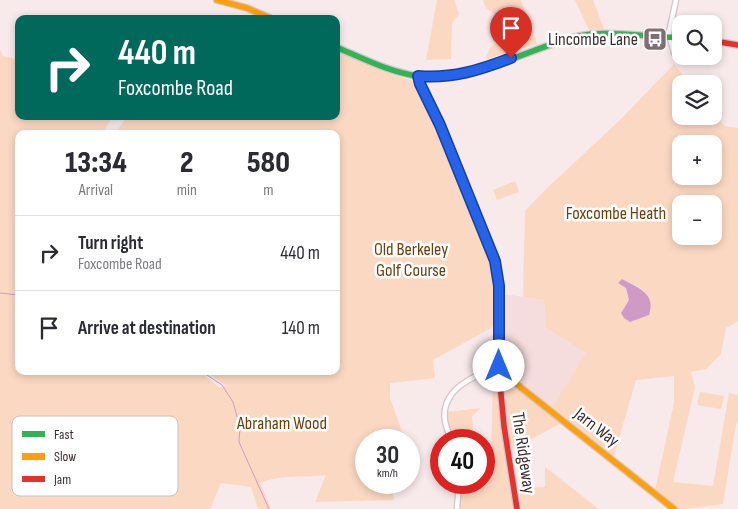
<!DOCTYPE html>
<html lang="en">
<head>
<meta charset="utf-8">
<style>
  :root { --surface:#fff; --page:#f7f7f7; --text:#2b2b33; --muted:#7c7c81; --line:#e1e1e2 }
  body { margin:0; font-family:"Sofia Sans Condensed",sans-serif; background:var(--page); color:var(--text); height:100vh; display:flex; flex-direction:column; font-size:19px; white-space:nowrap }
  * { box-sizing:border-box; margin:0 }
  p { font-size:16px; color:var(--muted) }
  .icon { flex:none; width:28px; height:28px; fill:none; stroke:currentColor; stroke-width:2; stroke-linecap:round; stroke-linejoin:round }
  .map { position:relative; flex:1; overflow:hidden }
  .details { position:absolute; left:15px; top:130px; width:325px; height:245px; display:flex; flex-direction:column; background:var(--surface); border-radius:10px; box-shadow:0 2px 8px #0003 }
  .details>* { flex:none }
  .top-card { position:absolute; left:15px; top:15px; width:325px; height:105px; border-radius:10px; box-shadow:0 2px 8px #0003; background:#00695c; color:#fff; overflow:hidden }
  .tools { position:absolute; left:672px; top:15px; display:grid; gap:10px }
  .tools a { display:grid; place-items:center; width:50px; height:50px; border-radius:10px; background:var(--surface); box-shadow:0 2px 8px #0003; font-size:25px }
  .speed { position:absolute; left:355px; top:429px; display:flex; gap:10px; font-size:25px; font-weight:700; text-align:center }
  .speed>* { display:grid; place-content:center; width:65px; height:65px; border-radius:50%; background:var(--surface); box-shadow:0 2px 8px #0003; line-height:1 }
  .speed small { font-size:12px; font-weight:400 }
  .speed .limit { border:8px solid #d22; background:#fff; color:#111 }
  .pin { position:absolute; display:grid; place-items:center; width:42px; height:42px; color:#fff; margin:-51px -21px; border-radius:50% 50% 50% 0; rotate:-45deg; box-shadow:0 0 5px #0007 }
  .pin .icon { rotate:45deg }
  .me { position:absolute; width:55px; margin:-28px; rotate:0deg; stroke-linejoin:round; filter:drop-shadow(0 0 4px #0008) }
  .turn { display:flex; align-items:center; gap:18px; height:105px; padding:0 20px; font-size:22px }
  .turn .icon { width:65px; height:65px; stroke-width:2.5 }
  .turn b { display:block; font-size:35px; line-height:42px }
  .eta { display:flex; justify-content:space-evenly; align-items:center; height:85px; text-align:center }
  .eta b { font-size:30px; font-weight:800; line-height:35px }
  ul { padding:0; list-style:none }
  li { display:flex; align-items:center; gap:15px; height:75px; padding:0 20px; border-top:1px solid var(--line) }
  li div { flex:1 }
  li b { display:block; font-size:19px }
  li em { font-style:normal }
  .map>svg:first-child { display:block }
  .built { fill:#f5dcdd }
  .green { fill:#fbd8c2; fill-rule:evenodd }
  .water { fill:#cf9bc6 }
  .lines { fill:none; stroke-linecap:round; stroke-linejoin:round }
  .stream { stroke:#cf9bc6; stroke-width:1 }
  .street-casing { stroke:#d4c5c6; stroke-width:7 }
  .fast-casing { stroke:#d4c5c6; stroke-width:8 }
  .slow-casing { stroke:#d4c5c6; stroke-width:8 }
  .jam-casing { stroke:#d4c5c6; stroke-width:8 }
  .street { stroke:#fefcfc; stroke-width:4.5 }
  .fast { stroke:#30b455; stroke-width:5.5 }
  .slow { stroke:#ff9f0a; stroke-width:5.5 }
  .jam { stroke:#e5322d; stroke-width:5.5 }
  .route-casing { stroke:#184099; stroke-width:12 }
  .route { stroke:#2563eb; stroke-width:9 }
  .labels { text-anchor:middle; stroke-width:5; stroke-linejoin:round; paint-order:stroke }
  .poi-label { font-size:18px; fill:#3e2e2f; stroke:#fff; text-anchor:end }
  .park-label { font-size:18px; fill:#6e3f0c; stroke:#fff }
  .street-label { font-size:18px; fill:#3e2e2f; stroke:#fff }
  .key { fill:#fff; stroke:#c5c0c1; stroke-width:1 }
  .key-label { font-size:14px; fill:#3e2e2f }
</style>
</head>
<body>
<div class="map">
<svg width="738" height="509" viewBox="0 0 738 509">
  <rect width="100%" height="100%" fill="#f8e9ea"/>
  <path class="built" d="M502,294L544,300L546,328L586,353L552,407L503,370Z"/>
  <path class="green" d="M437,0H454L459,14L452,23L451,59L426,60Z
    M483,0H521L537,44L486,59L490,48L508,34L505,21L486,8Z
    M575,0H593L604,29L589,30Z
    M0,50L3,56L16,59L19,58V116H113L102,134H19V371H198L220,388L232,385L226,386L205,371H336V134H115L127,116H336V51L377,69L413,81L438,126L478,224L490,257L495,287L493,327L433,360L435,378L390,383V398L405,440H366V482L391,483L394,500L315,502L326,475C304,478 280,474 260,483L271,509H258L251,487L221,483L210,509H0Z
    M674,64L690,84H681V116H714V114L724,126L738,128V321L726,328L721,354L706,369L691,372L695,387L673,482L713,486L729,393L738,395V422L736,424L723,504L684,509H670L654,495L674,403V376L636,380L614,456L552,407L586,353L546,328L544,300L523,297L525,211L545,190L620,120ZM681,144H714V176H681ZM681,204H714V236H681ZM630,284L640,287L648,298L621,313L629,300L626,288Z
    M515,181L519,192L497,200L493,190Z
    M493,371L497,372L514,509H459L462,483L484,482V473H491Z
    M509,385L522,392L561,423L510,451L505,390Z
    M700,392L724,396L721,409L697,405Z
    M481,408L472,416L474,440H452L448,427V412Z
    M545,467L599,509H522L518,488L545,487Z"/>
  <path class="water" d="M622,279C636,287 657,293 649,315L630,322L624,318L621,313L629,300L626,288L618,283Z"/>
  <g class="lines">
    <path class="stream" d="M0,293L19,295
      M201,371L222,385L233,402L240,427L239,442L269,509"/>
    <g class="street-casing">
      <path id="street" d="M668,37L676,0
        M670,38L674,53L678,58
        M451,440C449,434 446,427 445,421C440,389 475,375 499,367
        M457,509L459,482"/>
    </g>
    <g class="fast-casing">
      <path id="fast" d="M336,47C362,58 389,72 418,76C475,83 525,49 579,36C606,30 652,37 681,38
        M418,76L420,84L440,125L495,261L499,286V373"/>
    </g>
    <g class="slow-casing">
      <path id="slow" d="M217,0L247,8L272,19
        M500,371L674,509"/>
    </g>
    <g class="jam-casing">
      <path id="jam" d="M714,41L738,45
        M499,373L504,426L517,509"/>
    </g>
    <use href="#street" class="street"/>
    <use href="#fast" class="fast"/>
    <use href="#slow" class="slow"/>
    <use href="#jam" class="jam"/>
  </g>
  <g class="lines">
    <g class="route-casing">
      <path id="route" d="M499,366V286L495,261L440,125L420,84L418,76C452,79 480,70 511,58"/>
    </g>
    <use href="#route" class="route"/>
  </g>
  <defs>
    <g id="bus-square" transform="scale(1.25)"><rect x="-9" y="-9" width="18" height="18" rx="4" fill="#7f6f70" stroke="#fff"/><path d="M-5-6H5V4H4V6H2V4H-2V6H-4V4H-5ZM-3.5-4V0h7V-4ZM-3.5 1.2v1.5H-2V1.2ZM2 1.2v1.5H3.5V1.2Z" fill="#fff"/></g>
  </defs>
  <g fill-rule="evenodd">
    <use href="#bus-square" x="655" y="39"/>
  </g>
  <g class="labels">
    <g class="poi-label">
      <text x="638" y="45">Lincombe Lane</text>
    </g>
    <g class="park-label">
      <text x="616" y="219">Foxcombe Heath</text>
      <text x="411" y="255">Old Berkeley<tspan x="411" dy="21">Golf Course</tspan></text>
      <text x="282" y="429">Abraham Wood</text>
    </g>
    <g class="street-label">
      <text transform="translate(597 427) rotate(38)" y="6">Jarn Way</text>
      <text transform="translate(524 453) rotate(82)" y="6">The Ridgeway</text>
    </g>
  </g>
  <rect x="12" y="416" width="166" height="80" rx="8" class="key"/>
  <rect x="22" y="431" width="23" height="6" fill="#30b455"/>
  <rect x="22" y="453" width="23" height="7" fill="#ff9f0a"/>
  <rect x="22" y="476" width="23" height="6" fill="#e5322d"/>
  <g class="key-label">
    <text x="54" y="439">Fast</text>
    <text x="54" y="461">Slow</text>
    <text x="54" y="484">Jam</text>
  </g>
</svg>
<div class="tools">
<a><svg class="icon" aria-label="search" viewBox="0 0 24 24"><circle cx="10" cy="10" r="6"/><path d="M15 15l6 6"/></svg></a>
<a><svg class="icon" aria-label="layers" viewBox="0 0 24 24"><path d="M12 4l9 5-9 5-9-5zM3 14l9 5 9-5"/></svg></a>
<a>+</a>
<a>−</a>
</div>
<div class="speed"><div>30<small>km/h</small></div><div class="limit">40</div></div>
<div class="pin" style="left:511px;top:58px;background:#d93025"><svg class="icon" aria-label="arrive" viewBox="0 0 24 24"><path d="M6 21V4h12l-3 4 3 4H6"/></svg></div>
<svg class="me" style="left:499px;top:366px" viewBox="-20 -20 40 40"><circle r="19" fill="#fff"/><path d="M0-13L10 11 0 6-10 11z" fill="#2563eb"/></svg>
<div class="top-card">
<div class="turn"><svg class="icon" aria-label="right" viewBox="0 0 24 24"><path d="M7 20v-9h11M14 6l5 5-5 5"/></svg><div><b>440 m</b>Foxcombe Road</div></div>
</div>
<section class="details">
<div class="eta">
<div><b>13:34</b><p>Arrival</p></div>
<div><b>2</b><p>min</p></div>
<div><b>580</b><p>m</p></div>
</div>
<ul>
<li><svg class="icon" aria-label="right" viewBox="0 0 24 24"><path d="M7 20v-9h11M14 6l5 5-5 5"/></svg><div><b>Turn right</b><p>Foxcombe Road</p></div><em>440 m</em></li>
<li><svg class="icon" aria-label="arrive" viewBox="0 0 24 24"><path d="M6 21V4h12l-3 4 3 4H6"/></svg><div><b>Arrive at destination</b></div><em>140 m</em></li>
</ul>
</section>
</div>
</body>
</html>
